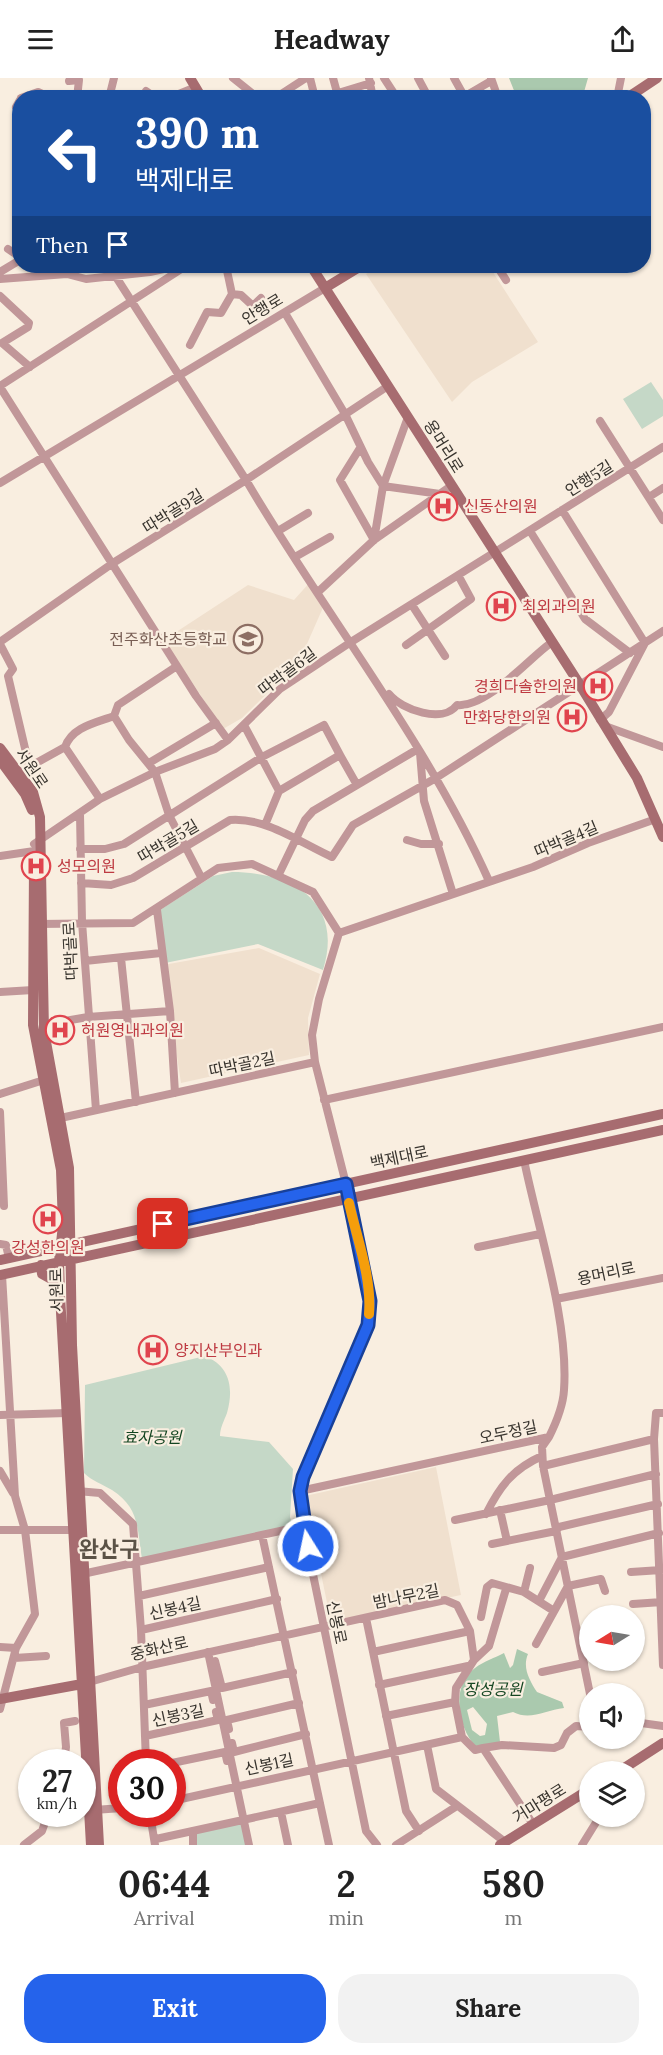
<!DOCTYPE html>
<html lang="en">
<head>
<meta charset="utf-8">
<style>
  :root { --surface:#fff; --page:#f2f2f2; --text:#222; --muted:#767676; --accent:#2563eb }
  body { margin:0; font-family:Lora,"Noto Sans KR",serif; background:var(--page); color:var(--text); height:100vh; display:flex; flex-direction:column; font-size:22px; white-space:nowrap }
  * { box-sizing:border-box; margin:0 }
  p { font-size:20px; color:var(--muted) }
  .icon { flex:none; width:33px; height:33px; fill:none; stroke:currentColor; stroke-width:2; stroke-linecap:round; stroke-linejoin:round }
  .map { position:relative; height:1767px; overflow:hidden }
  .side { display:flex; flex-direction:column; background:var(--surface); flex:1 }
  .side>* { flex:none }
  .hud { position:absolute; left:12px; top:12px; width:639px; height:183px; border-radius:24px; box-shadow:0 2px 4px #0004; background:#1a4fa0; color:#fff; overflow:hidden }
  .needle { width:39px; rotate:259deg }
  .fabs { position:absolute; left:579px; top:1527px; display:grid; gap:12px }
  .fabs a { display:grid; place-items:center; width:66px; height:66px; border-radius:50%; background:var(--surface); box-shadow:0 2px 4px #0004; font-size:30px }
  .speed { position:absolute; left:18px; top:1671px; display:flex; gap:12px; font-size:30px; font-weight:700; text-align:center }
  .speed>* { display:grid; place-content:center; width:78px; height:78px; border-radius:50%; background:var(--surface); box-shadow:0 2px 4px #0004; line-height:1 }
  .speed small { font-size:15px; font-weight:400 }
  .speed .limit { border:9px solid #d22; background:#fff; color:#111 }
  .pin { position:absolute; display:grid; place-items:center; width:51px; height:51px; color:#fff; margin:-26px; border-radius:12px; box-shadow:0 3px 9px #0006 }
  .me { position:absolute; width:66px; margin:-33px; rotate:350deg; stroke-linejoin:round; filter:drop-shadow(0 0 4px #0008) }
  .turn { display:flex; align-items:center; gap:21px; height:126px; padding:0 24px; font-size:27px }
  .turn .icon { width:78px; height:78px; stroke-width:2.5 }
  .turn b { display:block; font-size:42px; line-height:51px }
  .then { display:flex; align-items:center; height:57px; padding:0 24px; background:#0003; gap:12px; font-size:22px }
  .eta { display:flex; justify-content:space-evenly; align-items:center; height:102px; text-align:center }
  .eta b { font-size:36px; font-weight:700; line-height:42px }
  .action { display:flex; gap:12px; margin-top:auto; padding:12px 24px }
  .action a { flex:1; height:69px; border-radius:24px; background:var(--accent); color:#fff; font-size:24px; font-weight:700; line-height:69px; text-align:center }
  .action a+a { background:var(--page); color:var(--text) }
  header { display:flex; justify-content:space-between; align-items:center; height:78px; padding:0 24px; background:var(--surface); font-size:27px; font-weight:700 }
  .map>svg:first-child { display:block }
  .education { fill:#f0e0ce }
  .green { fill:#c5d8c7 }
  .forest { fill:#aac9ae; fill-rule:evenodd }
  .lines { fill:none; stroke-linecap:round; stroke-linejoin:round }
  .street { stroke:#c19799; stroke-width:8 }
  .secondary { stroke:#a76c70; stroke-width:10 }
  .route-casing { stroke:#184099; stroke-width:15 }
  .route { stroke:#2563eb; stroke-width:10 }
  .slow { stroke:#f59e0b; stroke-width:10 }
  .labels { text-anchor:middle; stroke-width:4.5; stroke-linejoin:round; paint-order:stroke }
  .street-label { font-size:16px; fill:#38342e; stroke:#f9eee0 }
  .health-label { font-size:16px; fill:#be3a42; stroke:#f9eee0; text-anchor:start }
  .education-label { font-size:16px; fill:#785e54; stroke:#f9eee0; text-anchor:end }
  .park-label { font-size:16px; font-style:italic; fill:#154622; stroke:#f9eee0 }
  .district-label { font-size:22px; font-weight:bold; fill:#5b5246; stroke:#f9eee0 }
</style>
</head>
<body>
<header><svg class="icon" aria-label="menu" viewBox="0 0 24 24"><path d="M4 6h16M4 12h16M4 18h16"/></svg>Headway<svg class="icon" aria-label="share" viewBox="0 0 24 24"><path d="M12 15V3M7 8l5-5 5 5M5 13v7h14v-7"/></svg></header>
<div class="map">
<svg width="663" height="1767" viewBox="0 0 663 1767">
  <rect width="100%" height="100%" fill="#f9eee0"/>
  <path class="education" d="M380,188H489L538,264L472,304L452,324L366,196Z
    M311,503L325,525L299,584L242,640L223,651L164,562L248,507L294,522Z
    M259,870L320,896L308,940L309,977L181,1005L163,887Z
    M436,1389L461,1517L331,1544L305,1418Z"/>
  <path class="green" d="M651,304L663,322V338L642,351L623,321Z
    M232,794C293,794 344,824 323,892L258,866L165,885L160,832L213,798Z
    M205,1278C230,1288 234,1310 227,1335C224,1343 220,1350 220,1358L269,1364L293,1391L290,1439L292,1447L142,1481C137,1451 140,1430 112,1412C102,1406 92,1403 84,1395L85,1307Z
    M244,1742L249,1767H193V1753Z"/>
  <path class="forest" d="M509,0H588L584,14L577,19L517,20Z
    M517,1571L528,1576C522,1590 530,1603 537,1614L562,1624L564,1630C546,1632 530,1643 513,1634L497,1638L500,1664L476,1669C458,1650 450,1608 475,1590C484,1583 495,1580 504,1575L510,1590L513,1587ZM473,1629L487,1646L485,1657L480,1658L472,1652L467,1632Z"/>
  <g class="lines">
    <path class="street" d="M233,0L258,20
      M310,0L315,20
      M333,0L338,18
      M369,0L373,20
      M384,0L397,20
      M418,0L426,15L425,20
      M454,0L464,18
      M491,0L498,20
      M69,3L79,2L77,20
      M146,13L156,20
      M338,15L371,5
      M21,20L38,14L51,20
      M109,20L114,0
      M169,20L196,9
      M275,20L306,0
      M462,20L491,3
      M617,20L621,0
      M16,29L20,22
      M8,171L20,179
      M32,188L43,196
      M109,188L246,402L388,308
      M240,188H245
      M497,188L506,202
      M0,194L20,182
      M0,201L67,196L86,201L150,194L177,188
      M232,216L241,217L253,228L261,220
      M0,218L29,245L28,249L2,265L30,289
      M285,235L345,336L368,384L383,408
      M190,267L207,234L221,235L232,216L226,188
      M0,308L186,188
      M0,309L196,618L228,662
      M600,343L663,442
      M360,370L340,402L374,462
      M0,405L325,210
      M383,408L440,416
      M649,419L663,410
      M562,432L645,565L609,634L600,642
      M278,453L308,435
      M530,453L585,541L630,575
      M374,462L383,408L408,339
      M295,479L330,459
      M318,514L374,462L451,408
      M412,527L445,578
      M0,564L113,485L246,402C325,537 425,660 489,803
      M0,566L13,591L8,598L28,683L29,689L20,696
      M406,567L471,521L458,497
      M389,616C402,632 443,646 457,627C487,630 528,581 552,564
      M114,638L129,662L155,694L169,737L201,799
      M244,647L279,713
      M605,648L663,669
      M65,669C72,649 95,645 114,638L118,627L177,588
      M420,675L424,723L453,816
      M340,677L357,707
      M149,685L216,645
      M29,689L65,669L100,721
      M80,736L82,844L96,1032
      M407,762L421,766H439
      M34,766L100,721L155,694L215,671L228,662L280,611L351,564L663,369
      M80,771H105L124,766L262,679L324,647L340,677L279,713L265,747
      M0,778L41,772
      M279,796L305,742L313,733L418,671
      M81,805L111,807L133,800L230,742C265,739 301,765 332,779L353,747L436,700L663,553
      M157,832L170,933L175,1015
      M37,846L133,845L218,790L252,786L313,814L339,855L319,921L312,957L315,984L346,1106L366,1197L370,1223L368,1247L302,1399L300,1413L303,1448L366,1753L377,1767
      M339,855L533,789L588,765L653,742
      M121,880L136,1024
      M85,883L161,875
      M0,914L33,912
      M47,946L88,939L170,933
      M0,1016L47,1001
      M324,1022L663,949
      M0,1034L4,1128
      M56,1041L315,984
      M524,1082C538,1151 569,1243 564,1312C563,1329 556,1345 549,1359
      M0,1166L6,1167L9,1180
      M478,1169L540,1156
      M556,1221L663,1200
      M0,1337L67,1335
      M654,1361L663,1587
      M543,1388L590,1616
      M0,1393L13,1415
      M77,1413L100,1415L133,1446L141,1552L146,1684
      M300,1413L549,1359L542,1369L543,1388L654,1361L656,1335H663
      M500,1432L507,1463
      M486,1436C500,1408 513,1391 542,1378
      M455,1442L550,1422L656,1396
      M0,1452H74
      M262,1457L329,1767
      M492,1466L556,1453L559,1449L658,1426
      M631,1494L661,1492
      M87,1495L303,1448
      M524,1514L530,1490
      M139,1518L269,1489
      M539,1523L562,1479L659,1455
      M633,1526L662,1524
      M481,1539L487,1509L492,1505L524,1514L554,1533
      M366,1540L406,1733L419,1753
      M141,1552L277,1521
      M536,1566L568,1508L601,1501L605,1513
      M0,1569L16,1570
      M208,1574L249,1767
      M373,1574L470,1553
      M14,1580L46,1578
      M474,1582L489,1568L506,1511
      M215,1583L222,1610L293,1594
      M542,1594L584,1585
      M86,1605L142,1589L445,1522L457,1527L470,1553L474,1582L456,1610L455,1624L462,1659
      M379,1607L468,1588
      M144,1627L211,1613L213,1622
      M0,1631L16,1570L35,1536L25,1452L15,1418L2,1197
      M386,1638L455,1624
      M634,1644L663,1648
      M229,1651L227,1642L299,1625
      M145,1658L218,1642L216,1634
      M232,1665L234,1674L306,1656
      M427,1667L436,1711L505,1764
      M483,1670L502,1667L554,1670L561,1667L567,1655L576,1648L590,1649
      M64,1684L66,1669L64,1645L75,1643
      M172,1685L225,1674L227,1683
      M172,1723L462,1659L475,1672L483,1670L533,1746
      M94,1732L122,1730
      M281,1734L288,1767
      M150,1736L155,1767
      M156,1761L320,1725
      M24,1767L42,1753L48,1736
      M193,1767V1753
      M396,1767L457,1728
      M582,1767L600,1738"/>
    <path class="secondary" d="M190,0L202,20
      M627,20L657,0
      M311,188L580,607L637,700L663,759
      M325,210L361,188
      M0,670L33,714L40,739L44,953L69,1090L72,1267L99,1767
      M0,682L25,716L32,732
      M34,787L33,947L61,1092L63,1147L59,1183L60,1217L91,1767
      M0,1182L663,1036
      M41,1187L42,1196L60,1206
      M0,1197L663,1052
      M0,1621L82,1606
      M618,1694L663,1665
      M500,1767L590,1711"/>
  </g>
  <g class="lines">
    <g class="route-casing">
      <path id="route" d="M163,1146L346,1106L370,1223L368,1247L303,1399L300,1413L308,1468"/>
    </g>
    <use href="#route" class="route"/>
    <path class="slow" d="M349,1125C357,1161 372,1200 369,1236"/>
  </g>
  <defs>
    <g id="hospital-ring" transform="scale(1.5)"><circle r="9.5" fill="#f9eee0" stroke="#e0444e" stroke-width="1.5"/><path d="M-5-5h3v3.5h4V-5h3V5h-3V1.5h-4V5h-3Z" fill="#e0444e"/></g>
    <g id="school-ring" transform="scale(1.5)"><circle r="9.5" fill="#f9eee0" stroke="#8d6e63" stroke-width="1.5"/><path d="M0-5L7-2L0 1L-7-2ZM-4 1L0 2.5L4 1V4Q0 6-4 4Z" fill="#8d6e63"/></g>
  </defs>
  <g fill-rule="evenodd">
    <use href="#hospital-ring" x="443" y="428"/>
    <use href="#hospital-ring" x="501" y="528"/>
    <use href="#school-ring" x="248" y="561"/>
    <use href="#hospital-ring" x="598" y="608"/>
    <use href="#hospital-ring" x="572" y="639"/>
    <use href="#hospital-ring" x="36" y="788"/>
    <use href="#hospital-ring" x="60" y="952"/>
    <use href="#hospital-ring" x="48" y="1141"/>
    <use href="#hospital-ring" x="153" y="1272"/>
  </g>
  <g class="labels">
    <g class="street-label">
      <text transform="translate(262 231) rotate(-31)" y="6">안행로</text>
      <text transform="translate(444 368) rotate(58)" y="6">용머리로</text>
      <text transform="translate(589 400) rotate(-32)" y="6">안행5길</text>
      <text transform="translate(173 433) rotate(-32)" y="6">따박골9길</text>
      <text transform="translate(287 593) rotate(-37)" y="6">따박골6길</text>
      <text transform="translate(32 690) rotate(56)" y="6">서원로</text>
      <text transform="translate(566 761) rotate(-23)" y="6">따박골4길</text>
      <text transform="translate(168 763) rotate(-31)" y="6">따박골5길</text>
      <text transform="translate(70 873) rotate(-93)" y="6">따박골로</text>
      <text transform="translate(242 986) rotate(-12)" y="6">따박골2길</text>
      <text transform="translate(399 1079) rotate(-12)" y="6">백제대로</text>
      <text transform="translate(606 1195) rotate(-12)" y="6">용머리로</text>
      <text transform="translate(56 1212) rotate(-91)" y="6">서원로</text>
      <text transform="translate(508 1354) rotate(-12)" y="6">오두정길</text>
      <text transform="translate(406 1518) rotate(-11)" y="6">밤나무2길</text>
      <text transform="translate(175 1530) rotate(-13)" y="6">신봉4길</text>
      <text transform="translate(337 1544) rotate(78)" y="6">신봉로</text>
      <text transform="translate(159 1570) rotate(-13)" y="6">중화산로</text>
      <text transform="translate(178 1637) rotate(-12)" y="6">신봉3길</text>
      <text transform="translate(269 1686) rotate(-12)" y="6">신봉1길</text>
      <text transform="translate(539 1725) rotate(-32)" y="6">거마평로</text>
    </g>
    <g class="health-label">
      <text x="464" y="434">신동산의원</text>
      <text x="522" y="534">최외과의원</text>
      <text x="577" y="614" text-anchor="end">경희다솔한의원</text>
      <text x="551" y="645" text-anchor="end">만화당한의원</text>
      <text x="57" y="794">성모의원</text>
      <text x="81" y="958">허원영내과의원</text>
      <text x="48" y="1175" text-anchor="middle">강성한의원</text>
      <text x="174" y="1278">양지산부인과</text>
    </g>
    <g class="education-label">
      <text x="227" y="567">전주화산초등학교</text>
    </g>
    <g class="park-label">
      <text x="152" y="1365">효자공원</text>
      <text x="493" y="1617">장성공원</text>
    </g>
    <g class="district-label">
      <text x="109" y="1479">완산구</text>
    </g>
  </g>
</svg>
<div class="fabs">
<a><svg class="needle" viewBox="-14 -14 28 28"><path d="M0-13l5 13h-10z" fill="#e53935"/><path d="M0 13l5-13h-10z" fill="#767676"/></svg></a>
<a><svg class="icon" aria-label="sound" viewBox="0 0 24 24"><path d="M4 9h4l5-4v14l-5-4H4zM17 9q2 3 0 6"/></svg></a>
<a><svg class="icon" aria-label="layers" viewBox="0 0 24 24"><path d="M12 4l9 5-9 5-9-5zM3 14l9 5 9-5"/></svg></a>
</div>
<div class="speed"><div>27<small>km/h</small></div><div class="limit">30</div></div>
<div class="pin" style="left:163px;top:1146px;background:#d93025"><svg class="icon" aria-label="arrive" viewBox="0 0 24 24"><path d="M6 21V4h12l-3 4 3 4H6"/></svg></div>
<svg class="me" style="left:308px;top:1468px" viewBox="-20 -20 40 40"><circle r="17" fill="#2563eb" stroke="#fff" stroke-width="3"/><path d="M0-11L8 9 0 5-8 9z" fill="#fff"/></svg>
<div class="hud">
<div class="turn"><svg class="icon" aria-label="left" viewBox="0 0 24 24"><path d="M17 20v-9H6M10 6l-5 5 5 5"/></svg><div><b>390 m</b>백제대로</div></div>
<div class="then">Then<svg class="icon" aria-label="arrive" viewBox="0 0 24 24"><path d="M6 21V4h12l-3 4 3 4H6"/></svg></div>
</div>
</div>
<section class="side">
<div class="eta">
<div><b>06:44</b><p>Arrival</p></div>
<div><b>2</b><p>min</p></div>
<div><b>580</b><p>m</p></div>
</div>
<div class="action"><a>Exit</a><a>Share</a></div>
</section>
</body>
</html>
